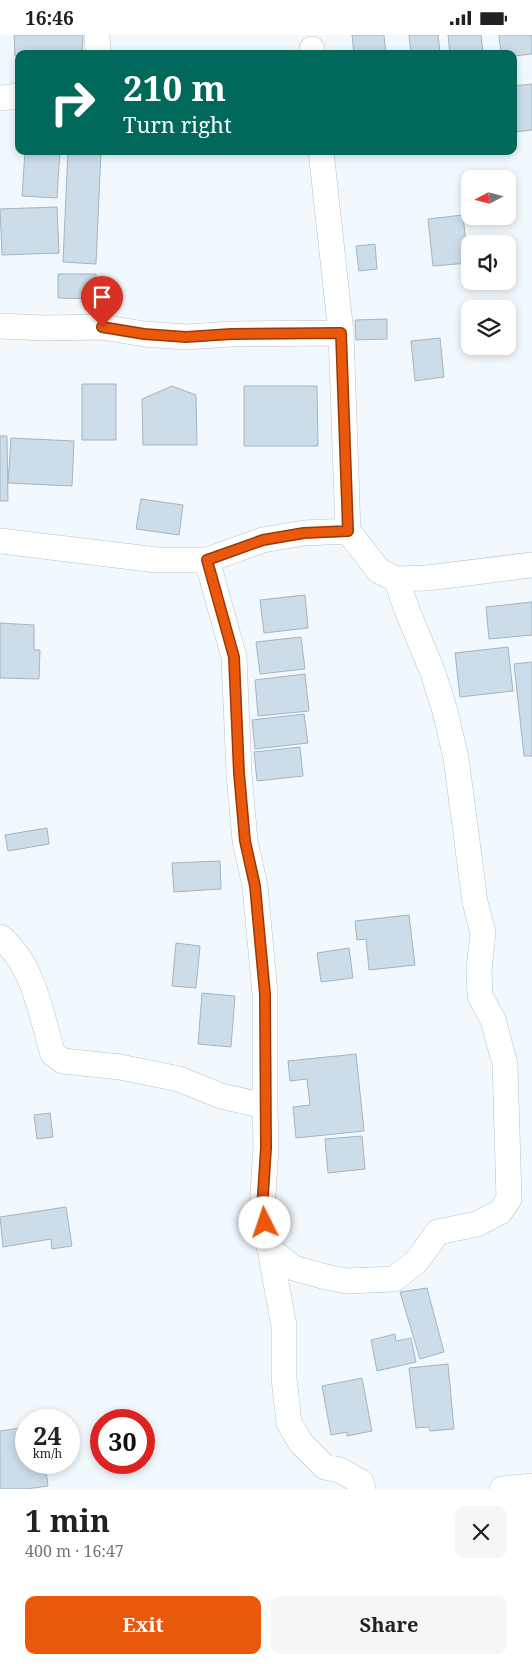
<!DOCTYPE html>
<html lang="en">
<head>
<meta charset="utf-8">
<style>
  :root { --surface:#fff; --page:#f6f6f6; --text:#202124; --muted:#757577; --accent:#ea580c }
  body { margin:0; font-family:"Noto Serif",serif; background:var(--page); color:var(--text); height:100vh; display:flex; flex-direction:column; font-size:19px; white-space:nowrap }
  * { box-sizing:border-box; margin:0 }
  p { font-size:16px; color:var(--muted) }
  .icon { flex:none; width:28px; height:28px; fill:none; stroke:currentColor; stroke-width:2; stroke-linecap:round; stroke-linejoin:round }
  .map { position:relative; height:1454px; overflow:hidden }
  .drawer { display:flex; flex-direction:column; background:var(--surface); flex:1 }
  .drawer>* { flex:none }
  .guide { position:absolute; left:15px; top:15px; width:502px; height:105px; border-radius:10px; box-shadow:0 2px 8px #0003; background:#00695c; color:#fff; overflow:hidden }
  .needle { width:32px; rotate:263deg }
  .fabs { position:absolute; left:461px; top:135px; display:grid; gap:10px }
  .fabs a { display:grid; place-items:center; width:55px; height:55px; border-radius:10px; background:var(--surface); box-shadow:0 2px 8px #0003; font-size:25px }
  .speed { position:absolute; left:15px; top:1374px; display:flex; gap:10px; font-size:25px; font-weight:700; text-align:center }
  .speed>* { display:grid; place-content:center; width:65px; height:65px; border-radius:50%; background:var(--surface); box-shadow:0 2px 8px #0003; line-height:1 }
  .speed small { font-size:12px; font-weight:400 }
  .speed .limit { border:8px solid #d22; background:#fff; color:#111 }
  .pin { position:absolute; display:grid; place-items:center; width:42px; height:42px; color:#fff; margin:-51px -21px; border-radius:50% 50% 50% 0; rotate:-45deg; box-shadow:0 0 5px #0007 }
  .pin .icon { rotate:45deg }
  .me { position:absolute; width:55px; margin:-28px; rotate:356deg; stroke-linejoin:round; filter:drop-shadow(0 0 4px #0008) }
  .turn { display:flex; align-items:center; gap:18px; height:105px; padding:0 25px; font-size:22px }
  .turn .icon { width:65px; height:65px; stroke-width:2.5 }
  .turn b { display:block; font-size:35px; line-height:42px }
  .round { display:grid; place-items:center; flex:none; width:52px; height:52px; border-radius:10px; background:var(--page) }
  .summary { display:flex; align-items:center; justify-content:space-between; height:85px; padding:0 25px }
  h1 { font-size:30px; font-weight:700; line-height:38px }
  .cta { display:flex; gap:10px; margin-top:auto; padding:10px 25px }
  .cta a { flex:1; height:58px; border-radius:10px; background:var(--accent); color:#fff; font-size:20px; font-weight:700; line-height:58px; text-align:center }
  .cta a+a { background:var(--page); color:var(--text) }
  .status { display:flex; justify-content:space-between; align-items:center; height:35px; padding:0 25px; background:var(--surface); direction:ltr }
  .status svg { height:14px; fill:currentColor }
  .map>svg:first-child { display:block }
  .building { fill:#ccdce9; stroke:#a5b4c1 }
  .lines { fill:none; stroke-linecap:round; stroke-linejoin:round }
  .minor-casing { stroke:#b3c3cf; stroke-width:26 }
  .minor { stroke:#fff; stroke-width:25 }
  .route-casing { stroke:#983908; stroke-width:12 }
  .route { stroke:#ea580c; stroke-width:9 }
</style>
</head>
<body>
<div class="status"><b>16:46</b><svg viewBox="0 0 49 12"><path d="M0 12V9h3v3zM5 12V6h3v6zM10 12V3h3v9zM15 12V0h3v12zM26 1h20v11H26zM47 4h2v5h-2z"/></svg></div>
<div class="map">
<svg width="532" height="1454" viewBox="0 0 532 1454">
  <rect width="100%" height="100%" fill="#f2f9fe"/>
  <path class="building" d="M14,0H83L82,19H19V21H15Z
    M352,0H384L386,19H354Z
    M409,0H438L440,17L411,19Z
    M448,0H481L483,18L450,19Z
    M499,0H532V19L514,21V19H501Z
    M532,49V95L514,97V51Z
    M25,116H60L57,163L22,161Z
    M68,116H101L96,229L63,227Z
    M57,172L59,218L2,220L0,174Z
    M463,180L468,228L433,231L428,184Z
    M375,209L377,234L359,236L356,211Z
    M58,239H96V264L58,263Z
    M387,284V304L356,305L355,285Z
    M440,303L444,342L415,346L411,306Z
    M82,349H116V405H82Z
    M172,351L196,360L197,410H143L142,364Z
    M244,351H317L318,411H244Z
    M0,401H7L8,466H0Z
    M11,403L74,406L72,451L8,448Z
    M141,464L183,470L179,500L136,494Z
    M305,560L308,593L264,598L260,565Z
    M532,567V600L489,604L486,572Z
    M0,588L34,590V615H40L39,644L0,643Z
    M301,602L305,634L260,639L256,607Z
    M508,612L513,656L460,662L455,618Z
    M532,627V721H524L514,629Z
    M305,639L309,676L258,681L255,645Z
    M304,679L308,708L255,714L252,685Z
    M300,712L303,741L257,746L254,717Z
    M47,793L49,809L8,816L5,800Z
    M220,826L221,854L174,857L172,828Z
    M409,880L415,930L369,935L366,904L357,905L355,886Z
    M176,908L200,911L196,953L172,951Z
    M349,913L353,943L321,947L317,918Z
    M202,958L235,961L231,1012L198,1009Z
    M356,1019L364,1096L296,1103L293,1072L310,1070L307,1044L290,1046L288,1026Z
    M50,1078L53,1102L37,1104L34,1080Z
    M362,1101L365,1134L328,1138L325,1104Z
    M66,1172L72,1211L52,1214L51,1204L3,1212L0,1182Z
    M427,1253L444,1317L420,1324L400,1257Z
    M395,1299L396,1306L411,1303L416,1327L377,1336L371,1305Z
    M448,1329L454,1394L430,1396L429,1392L416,1393L409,1333Z
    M362,1343L372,1396L347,1401V1397L331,1400L322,1351Z
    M26,1392V1428H45L48,1451L26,1454H0V1396Z"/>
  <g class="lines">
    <g class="minor-casing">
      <path id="minor" d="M97,0L98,19
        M312,14V19
        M0,63L19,61
        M321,116L341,298L348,496L379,536L396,544L427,543L532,530
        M0,291L45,293L102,292L144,299L186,302L231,299L341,298
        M0,506L157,525H207L263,505L304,498L348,496
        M207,525L234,622L239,738L245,806L255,851L265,959V1071
        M0,902C34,929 41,980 53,1019L63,1026L120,1032L179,1044L221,1061L265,1071L266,1113L262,1175L270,1215L294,1233L326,1242L347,1246L394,1244L416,1227L438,1197L477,1189L500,1177L509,1164L505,1029L493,985L480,961L479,934L483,898L475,867L456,723L445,676L433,638L407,575L396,544
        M270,1215L284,1291V1343L289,1388L301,1408L325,1432L340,1435L361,1447L363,1454
        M502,1454L532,1451"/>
    </g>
    <use href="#minor" class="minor"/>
  </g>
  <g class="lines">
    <g class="route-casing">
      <path id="route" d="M102,292L144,299L186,302L231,299L341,298L348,496L304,498L263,505L207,525L234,622L239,738L245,806L255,851L265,959L266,1113L262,1175L265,1188"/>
    </g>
    <use href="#route" class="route"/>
  </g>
</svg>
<div class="fabs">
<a><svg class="needle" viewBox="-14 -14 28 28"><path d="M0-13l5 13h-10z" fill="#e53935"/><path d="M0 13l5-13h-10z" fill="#757577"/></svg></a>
<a><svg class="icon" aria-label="sound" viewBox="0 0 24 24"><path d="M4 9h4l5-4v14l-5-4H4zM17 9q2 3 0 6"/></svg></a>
<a><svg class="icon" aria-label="layers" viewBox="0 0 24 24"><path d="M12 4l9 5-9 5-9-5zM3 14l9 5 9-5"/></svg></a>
</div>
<div class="speed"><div>24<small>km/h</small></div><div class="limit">30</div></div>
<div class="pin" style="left:102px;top:292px;background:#d93025"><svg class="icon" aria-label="arrive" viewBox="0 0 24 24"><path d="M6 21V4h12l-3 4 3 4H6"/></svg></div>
<svg class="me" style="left:265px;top:1188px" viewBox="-20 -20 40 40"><circle r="19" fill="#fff"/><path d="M0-13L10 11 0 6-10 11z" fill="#ea580c"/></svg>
<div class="guide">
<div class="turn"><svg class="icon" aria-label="right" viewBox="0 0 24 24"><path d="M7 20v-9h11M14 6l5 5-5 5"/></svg><div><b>210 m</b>Turn right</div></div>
</div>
</div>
<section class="drawer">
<div class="summary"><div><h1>1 min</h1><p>400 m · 16:47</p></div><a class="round"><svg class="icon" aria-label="close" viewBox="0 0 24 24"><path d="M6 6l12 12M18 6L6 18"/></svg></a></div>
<div class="cta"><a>Exit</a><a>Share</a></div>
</section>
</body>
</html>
